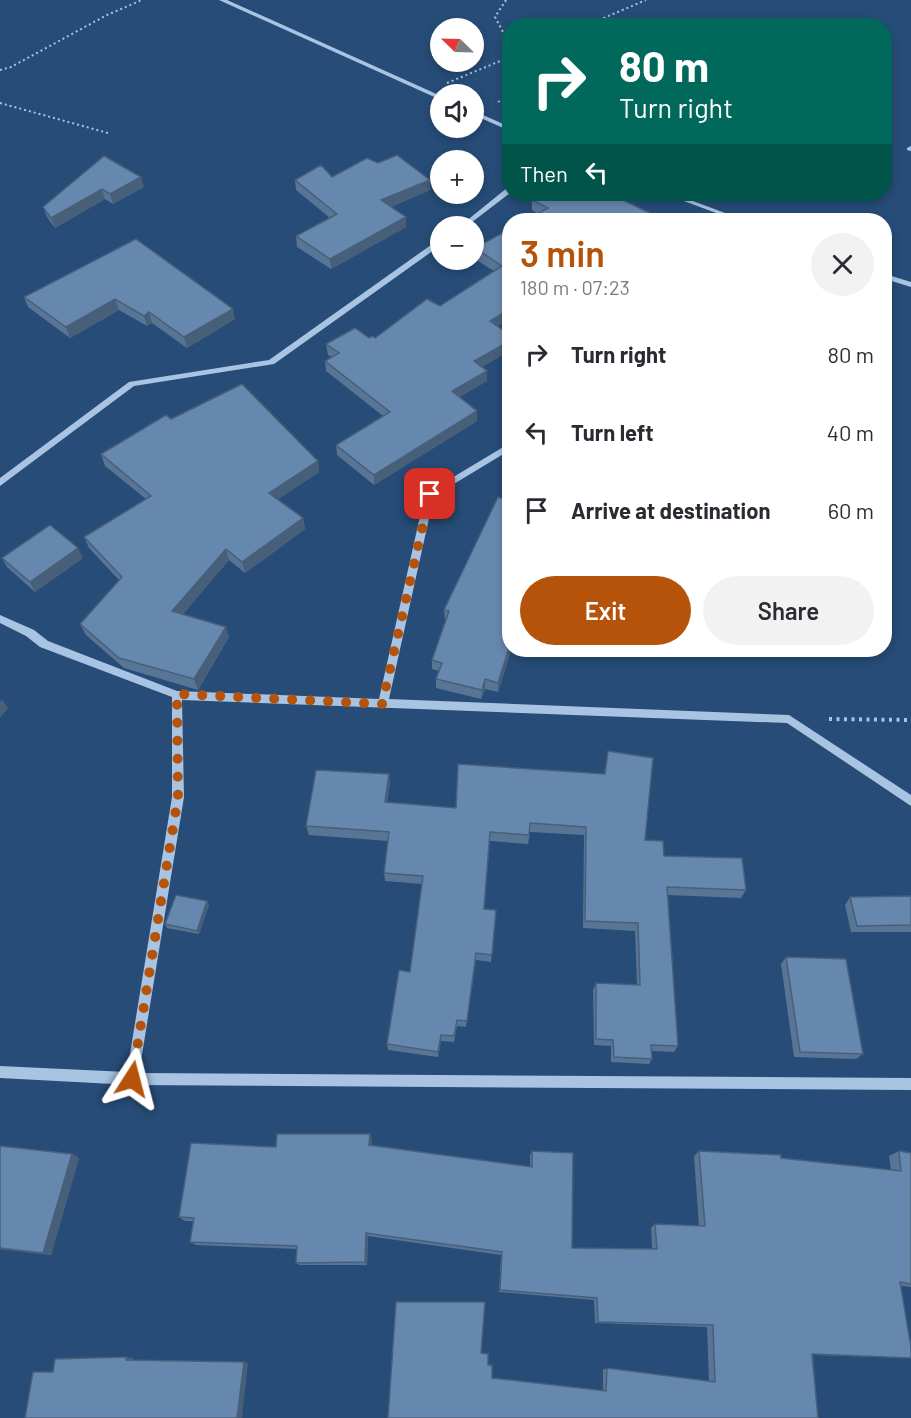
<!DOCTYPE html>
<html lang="en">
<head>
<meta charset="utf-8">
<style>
  :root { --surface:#fff; --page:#f2f2f3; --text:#2b2b33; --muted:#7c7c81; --accent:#b45309 }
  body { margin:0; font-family:Barlow,sans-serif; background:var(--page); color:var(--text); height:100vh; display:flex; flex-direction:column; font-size:22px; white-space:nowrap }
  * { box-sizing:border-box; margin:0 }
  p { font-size:20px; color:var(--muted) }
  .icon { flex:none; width:33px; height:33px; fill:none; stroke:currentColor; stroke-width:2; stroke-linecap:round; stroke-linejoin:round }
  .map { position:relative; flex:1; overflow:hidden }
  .sheet { position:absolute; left:502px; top:213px; width:390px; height:444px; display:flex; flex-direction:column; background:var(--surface); border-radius:24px; box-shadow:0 3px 9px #0003 }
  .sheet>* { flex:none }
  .guide { position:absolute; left:502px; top:18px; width:390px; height:183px; border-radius:24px; box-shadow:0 3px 9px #0003; background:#00695c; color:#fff; overflow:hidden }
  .needle { width:39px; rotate:293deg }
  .fabs { position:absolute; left:430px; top:18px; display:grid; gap:12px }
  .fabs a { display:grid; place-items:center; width:54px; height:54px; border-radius:50%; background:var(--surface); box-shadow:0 3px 9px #0003; font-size:30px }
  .pin { position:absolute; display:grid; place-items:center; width:51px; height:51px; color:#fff; margin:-26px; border-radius:12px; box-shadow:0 3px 9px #0006 }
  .me { position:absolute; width:66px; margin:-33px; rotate:9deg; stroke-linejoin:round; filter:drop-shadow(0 0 4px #0008) }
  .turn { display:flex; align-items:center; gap:21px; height:126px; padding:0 18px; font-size:27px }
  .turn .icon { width:78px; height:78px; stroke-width:2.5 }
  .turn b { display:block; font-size:42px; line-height:51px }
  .then { display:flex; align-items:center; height:57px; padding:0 18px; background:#0003; gap:12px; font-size:22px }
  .round { display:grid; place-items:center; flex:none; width:63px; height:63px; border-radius:32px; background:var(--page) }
  .summary { display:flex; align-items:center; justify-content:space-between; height:102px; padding:0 18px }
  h1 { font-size:36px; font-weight:600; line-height:45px; color:var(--accent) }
  .primary-button { display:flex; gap:12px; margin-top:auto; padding:12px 18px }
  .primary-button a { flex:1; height:69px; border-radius:36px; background:var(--accent); color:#fff; font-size:24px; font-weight:600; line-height:69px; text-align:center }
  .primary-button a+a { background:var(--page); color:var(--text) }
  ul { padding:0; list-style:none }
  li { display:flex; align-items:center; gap:18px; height:78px; padding:0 18px }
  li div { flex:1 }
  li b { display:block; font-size:22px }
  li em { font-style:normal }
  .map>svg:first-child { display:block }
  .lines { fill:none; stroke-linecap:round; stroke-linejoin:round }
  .path-far1 { stroke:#a8c4e2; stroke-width:2; stroke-dasharray:2 3; stroke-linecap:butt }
  .path { stroke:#a8c4e2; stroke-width:4; stroke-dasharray:3 4.5; stroke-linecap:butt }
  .minor { fill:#a8c4e2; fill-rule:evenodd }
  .wall { fill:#597596 }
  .shaded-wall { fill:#485f7a }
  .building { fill:#6788ae; stroke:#485f7a; stroke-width:1.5 }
  .route { stroke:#b45309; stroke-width:10; stroke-dasharray:0 18 }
</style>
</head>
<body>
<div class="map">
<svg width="911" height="1418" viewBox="0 0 911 1418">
  <rect width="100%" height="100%" fill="#264c77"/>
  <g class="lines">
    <path class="path-far1" d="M506,0L495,17L510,45
      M585,26L646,0
      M0,70L11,67L107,15L142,0
      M447,83L510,57
      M498,102L510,95
      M0,103L108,133"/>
    <path class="path" d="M829,719L911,720"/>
    <path class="minor" d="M219,0H227L441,96V100Z
      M474,111L510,127V131L474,115Z
      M911,146V151L907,150V148Z
      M507,188H510V193L467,226H460Z
      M665,194H674L744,220H735Z
      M438,240H441V245L274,364L134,386L0,486V478L129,382L269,360Z
      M885,274L911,282V287L885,279Z
      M510,443V450L434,496L389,699L789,715L911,795V806L787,723L182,700L184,797L139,1073L911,1078V1090L132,1085L0,1078V1066L127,1072L172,797V697L40,647L26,636L0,623V615L34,630L48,641L177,691L379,699L425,494Z"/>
  </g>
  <path class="wall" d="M104,156L144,187L113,204L105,199L55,228L47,217L43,207Z
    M378,163L430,180V190L391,207L406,227L331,269L297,247L296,236L330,218L296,190L295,180L332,177Z
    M605,198L538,214L532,210V200Z
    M510,229L498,327L510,350L482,367L487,381L459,397L477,421L374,485L337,455L336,445L383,416L326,371L325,361L332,357L328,355L326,344L375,338L440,306L494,271L475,259V248Z
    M136,239L235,319L187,348L152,323L147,326L119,310L70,338L28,307L24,297Z
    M171,419L318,461L319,472L278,499L303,518L305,529L245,573L229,560L183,614L229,637L198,690L124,668L86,635L80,624L119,580L89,548L84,537L146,499L105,466L101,454Z
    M510,501V650H511L498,692L485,689L481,699L436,688V679L439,671L432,669V660L446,620H445L444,610Z
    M2,558H83L35,592L7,567Z
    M608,751L645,840L664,856L746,890L741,898L668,895L678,1046L674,1052L652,1051V1059L649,1064L611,1062V1046L594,1045L593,990L596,983L637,985L635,931L583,928L584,835L530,832L528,844L490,841L484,909L496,910L491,962L476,960L466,1027L457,1026L454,1042L441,1041L438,1057L388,1050L387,1044L410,972L422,884L385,881L384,873L388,841L309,835L306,826L390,783L387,803L456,808L604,774Z
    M911,896V932H851L845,905L850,897Z
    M207,901L209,905L199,934L167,928L165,924Z
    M786,957L863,1054L856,1059L794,1057L781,964Z
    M372,1139L371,1145L530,1167V1155L532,1151L572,1248L652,1249L651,1228L655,1224L699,1226L694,1156L699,1151L781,1158L891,1170L889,1156L899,1151L911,1153V1287L901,1286L911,1358L813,1355L818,1418H388L481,1353L488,1365L492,1378L603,1391V1369L709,1381L707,1327L595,1323L594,1300L499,1292L501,1255L368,1236L367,1265H300L296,1263L297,1249L196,1245L190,1242L193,1221H185L179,1217L276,1147Z
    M0,1146L72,1154L79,1158L51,1255L0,1249Z"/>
  <path class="shaded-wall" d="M141,177L144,187L113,204L110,194Z
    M430,180V190L382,211L381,200Z
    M102,189L105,199L55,228L51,218Z
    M406,217V227L331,269L330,259Z
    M115,299L119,310L70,338L66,327Z
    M233,309L235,319L187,348L184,337Z
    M510,309V318L490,332V321Z
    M149,312L152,323L147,326L144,316Z
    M510,341V350L474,372V361Z
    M487,371V381L452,401V391Z
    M477,411V421L374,485V475Z
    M318,461L319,472L271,504L269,493Z
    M303,518L305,529L245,573L242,562Z
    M78,548L83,558L35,592L30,582Z
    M226,549L229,560L176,622L172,611Z
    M226,627L229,637L198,690L194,679Z
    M510,645V650H511L498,692V683Z
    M485,679V689L481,699L482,690Z
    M2,699L8,708L0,718V702Z
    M389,774L390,783L386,811L385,802Z
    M207,901L209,905L199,934L197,931Z
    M476,953V960L466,1027L467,1021Z
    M441,1035V1041L438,1057V1052Z
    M370,1134L372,1139L371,1150L369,1145Z
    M72,1154L79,1158L51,1255L43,1253Z
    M366,1233L368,1236L367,1265L365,1262Z
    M126,1357L134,1358L133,1360H126Z
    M244,1362L248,1363L242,1418H237Z"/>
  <path class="building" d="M397,155L430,180L381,200L406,217L330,259L296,236L337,214L295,180L321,165L332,177L367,158L378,163Z
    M104,156L141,177L110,194L102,189L51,218L43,207Z
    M542,194H597L605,198L611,194L664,220H526L548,208L532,200Z
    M510,229V309L490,321L510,335V341L474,361L487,371L452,391L477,411L374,475L336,445L390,412L325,361L339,353L326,344L355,328L369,338L373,336L375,338L427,299L440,306L502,266L475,248Z
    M136,239L233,309L184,337L149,312L144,316L115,299L66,327L24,297Z
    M242,384L318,461L269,493L303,518L242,562L226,549L172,611L226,627L194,679L119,658L80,624L122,577L84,537L151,496L101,454L166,415L171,419Z
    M498,497L510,501V645L498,683L485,679L482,690L436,679L442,663L432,660L449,611L444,610Z
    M50,525L78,548L30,582L2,558Z
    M608,751L653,758L645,840L663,841L664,856L742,858L746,890L667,887L678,1046L651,1045L652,1059L614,1057L613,1040L596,1039V983L640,985L638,923L585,921L586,827L530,823L529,835L490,832L484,909L496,910L492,955L476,953L467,1021L457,1020L454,1036L441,1035L438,1052L387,1044L399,970L410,972L423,876L384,873L389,832L306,826L316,770L389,774L385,802L456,808L458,764L605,774Z
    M176,895L207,901L197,931L165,924Z
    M911,896V925L857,926L850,897Z
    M786,957L846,959L863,1054L800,1052Z
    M277,1134H370L369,1145L532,1167V1151L573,1153L572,1248L657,1249L655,1224L705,1226L699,1151L781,1155V1158L901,1171L899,1151L911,1153V1284L900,1282L911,1347V1358L812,1354L818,1418H388L396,1302H485L481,1353L488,1354V1365H492V1378L606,1391L607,1368L715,1382L713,1325L598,1322L597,1298L500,1290L502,1252L366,1233L365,1262L296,1263L297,1246L190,1242L194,1218L179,1217L191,1143L276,1147Z
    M0,1146L72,1154L43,1253L0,1248Z
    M126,1357V1360L244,1362L237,1418H25L33,1372H53L55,1359Z"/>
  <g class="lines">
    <path class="route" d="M132,1079L178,797L177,694L382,704L430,494"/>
  </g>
</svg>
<div class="fabs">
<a><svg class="needle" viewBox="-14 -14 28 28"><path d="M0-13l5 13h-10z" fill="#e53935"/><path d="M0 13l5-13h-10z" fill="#7c7c81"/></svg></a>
<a><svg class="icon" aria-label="sound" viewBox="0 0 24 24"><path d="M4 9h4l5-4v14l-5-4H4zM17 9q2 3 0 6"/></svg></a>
<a>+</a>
<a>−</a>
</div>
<div class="pin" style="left:430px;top:494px;background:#d93025"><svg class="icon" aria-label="arrive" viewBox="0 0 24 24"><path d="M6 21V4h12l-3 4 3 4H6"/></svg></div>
<svg class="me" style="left:132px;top:1079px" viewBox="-20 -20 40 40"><path d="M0-17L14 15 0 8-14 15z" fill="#b45309" stroke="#fff" stroke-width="4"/></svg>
<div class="guide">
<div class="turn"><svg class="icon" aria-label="right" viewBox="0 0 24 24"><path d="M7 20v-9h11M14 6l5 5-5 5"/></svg><div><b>80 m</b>Turn right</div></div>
<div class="then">Then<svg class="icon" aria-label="left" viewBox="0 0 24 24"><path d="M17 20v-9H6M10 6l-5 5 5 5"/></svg></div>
</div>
<section class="sheet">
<div class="summary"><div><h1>3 min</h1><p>180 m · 07:23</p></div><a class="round"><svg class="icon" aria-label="close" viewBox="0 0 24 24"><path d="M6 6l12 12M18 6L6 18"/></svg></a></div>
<ul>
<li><svg class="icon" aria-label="right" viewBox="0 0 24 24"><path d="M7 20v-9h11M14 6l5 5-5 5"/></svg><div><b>Turn right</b></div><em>80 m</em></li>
<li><svg class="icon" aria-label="left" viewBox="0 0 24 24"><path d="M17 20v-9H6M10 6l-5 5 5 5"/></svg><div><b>Turn left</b></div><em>40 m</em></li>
<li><svg class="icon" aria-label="arrive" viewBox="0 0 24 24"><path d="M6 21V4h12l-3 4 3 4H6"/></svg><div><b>Arrive at destination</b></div><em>60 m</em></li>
</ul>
<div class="primary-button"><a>Exit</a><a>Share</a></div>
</section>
</div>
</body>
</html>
